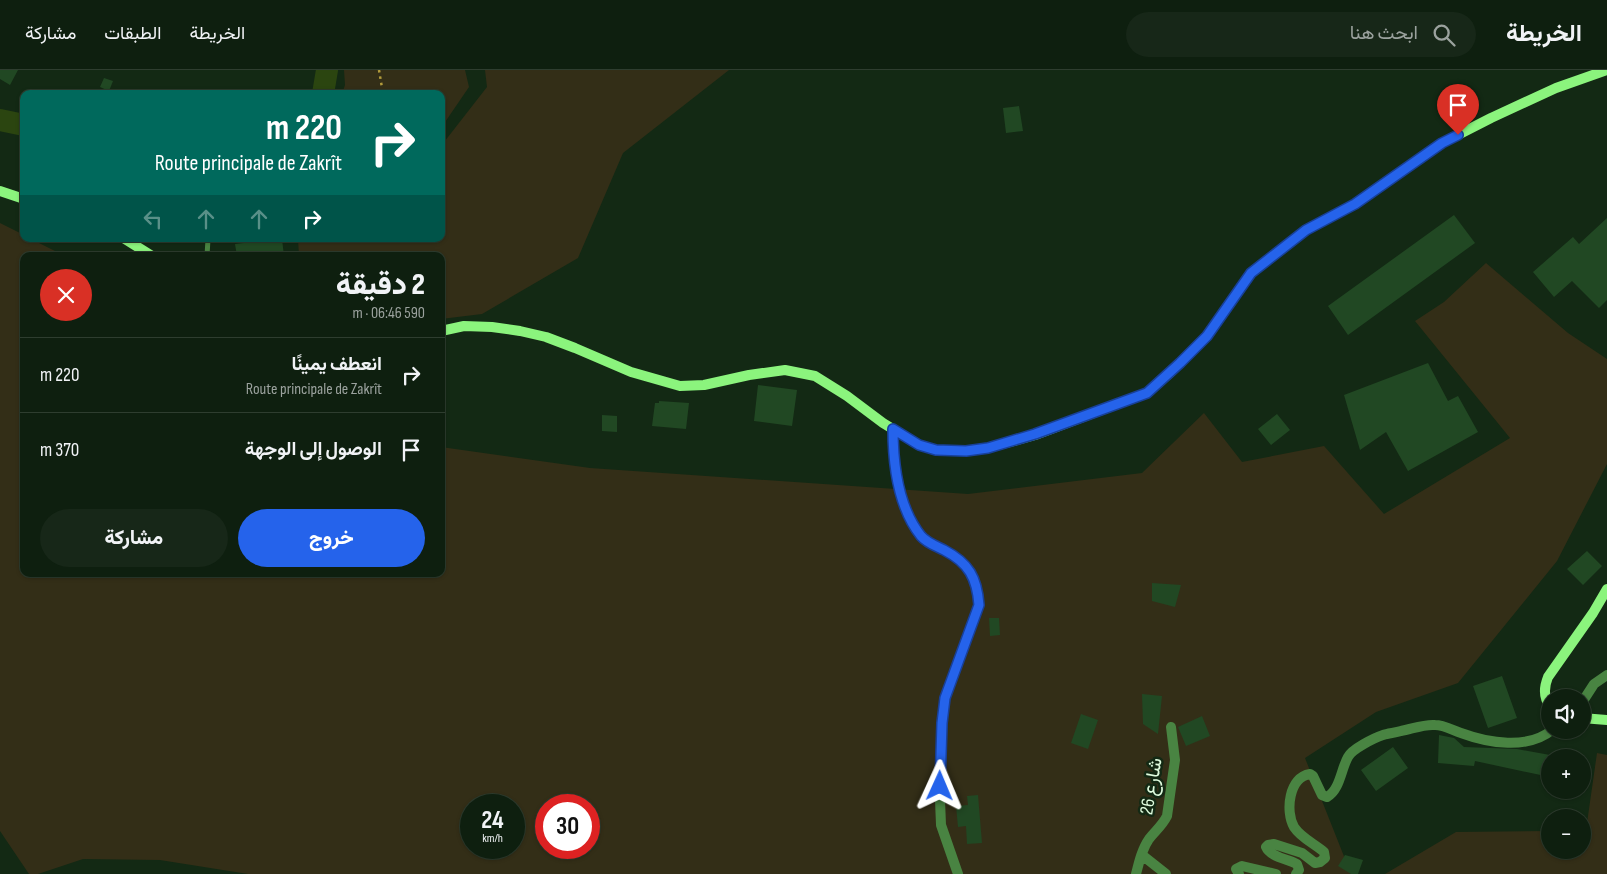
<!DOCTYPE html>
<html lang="ar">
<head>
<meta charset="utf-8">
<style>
  :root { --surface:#0e1f0f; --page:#172718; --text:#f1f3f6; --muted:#9ba29e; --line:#2e3d2f; --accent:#2563eb }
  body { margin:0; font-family:"Sofia Sans Condensed",Vazirmatn,sans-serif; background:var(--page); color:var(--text); direction:rtl; height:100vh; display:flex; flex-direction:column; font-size:19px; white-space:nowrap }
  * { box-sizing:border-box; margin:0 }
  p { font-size:16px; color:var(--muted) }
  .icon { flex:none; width:28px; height:28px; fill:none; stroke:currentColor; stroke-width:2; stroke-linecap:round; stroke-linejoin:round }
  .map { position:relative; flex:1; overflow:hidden; direction:ltr }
  .panel { position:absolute; left:20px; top:182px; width:425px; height:325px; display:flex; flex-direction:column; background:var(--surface); border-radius:10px; box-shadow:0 1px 4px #0004,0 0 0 1px var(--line); direction:rtl }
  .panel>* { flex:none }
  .banner { position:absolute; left:20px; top:20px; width:425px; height:152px; border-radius:10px; box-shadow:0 1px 4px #0004,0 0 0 1px var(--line); direction:rtl; background:#00695c; color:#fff; overflow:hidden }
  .buttons { position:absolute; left:1541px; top:619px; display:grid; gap:10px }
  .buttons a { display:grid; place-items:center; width:50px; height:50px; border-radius:50%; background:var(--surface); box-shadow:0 1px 4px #0004,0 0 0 1px var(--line); font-size:25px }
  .speed { position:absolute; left:460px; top:724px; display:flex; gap:10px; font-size:25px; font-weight:700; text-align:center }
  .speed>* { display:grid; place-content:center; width:65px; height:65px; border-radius:50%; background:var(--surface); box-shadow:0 1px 4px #0004,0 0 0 1px var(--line); line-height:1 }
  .speed small { font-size:12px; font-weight:400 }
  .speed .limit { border:8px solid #d22; background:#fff; color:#111 }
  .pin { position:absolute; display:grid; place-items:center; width:42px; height:42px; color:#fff; margin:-51px -21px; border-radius:50% 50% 50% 0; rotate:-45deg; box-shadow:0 0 5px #0007 }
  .pin .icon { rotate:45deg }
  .me { position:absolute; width:55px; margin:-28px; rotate:1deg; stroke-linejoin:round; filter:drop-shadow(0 0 4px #0008) }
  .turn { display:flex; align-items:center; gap:18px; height:105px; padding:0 20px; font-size:22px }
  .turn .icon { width:65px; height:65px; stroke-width:2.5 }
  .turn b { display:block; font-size:35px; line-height:42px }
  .lanes { display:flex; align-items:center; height:48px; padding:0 20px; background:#0003; justify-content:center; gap:25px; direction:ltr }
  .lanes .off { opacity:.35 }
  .round { display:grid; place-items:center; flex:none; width:52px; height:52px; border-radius:26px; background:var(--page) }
  .head { display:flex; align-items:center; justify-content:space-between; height:85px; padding:0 20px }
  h1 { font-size:30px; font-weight:800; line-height:38px }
  .cta { display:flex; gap:10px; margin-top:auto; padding:10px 20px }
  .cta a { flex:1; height:58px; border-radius:30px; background:var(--accent); color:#fff; font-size:20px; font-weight:800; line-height:58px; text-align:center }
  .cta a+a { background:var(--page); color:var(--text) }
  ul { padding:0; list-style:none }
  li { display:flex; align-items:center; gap:15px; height:75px; padding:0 20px; border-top:1px solid var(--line) }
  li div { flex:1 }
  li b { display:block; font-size:19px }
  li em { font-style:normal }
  header { display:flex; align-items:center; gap:30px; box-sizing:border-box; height:70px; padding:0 25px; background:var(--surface); border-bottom:1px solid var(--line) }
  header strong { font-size:24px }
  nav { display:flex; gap:28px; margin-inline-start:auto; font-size:18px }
  .search { width:350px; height:45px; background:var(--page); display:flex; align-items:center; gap:12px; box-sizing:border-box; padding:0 18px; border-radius:28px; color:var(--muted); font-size:19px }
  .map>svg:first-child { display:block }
  .green { fill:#332e17; fill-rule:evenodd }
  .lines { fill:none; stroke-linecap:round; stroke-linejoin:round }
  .river { stroke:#2b4510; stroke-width:22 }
  .building { fill:#214823 }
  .path { stroke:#b29b3c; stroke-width:2.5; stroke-dasharray:2.5 4; stroke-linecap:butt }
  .lane { stroke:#498442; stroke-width:5 }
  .street { stroke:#498442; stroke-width:10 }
  .secondary { stroke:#8bf47d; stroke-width:10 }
  .route-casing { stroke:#184099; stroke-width:12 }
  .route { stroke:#2563eb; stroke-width:9 }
  .labels { text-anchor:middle; stroke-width:5; stroke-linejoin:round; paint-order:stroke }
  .street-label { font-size:19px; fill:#dffcde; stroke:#132914 }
</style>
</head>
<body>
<header>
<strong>الخريطة</strong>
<div class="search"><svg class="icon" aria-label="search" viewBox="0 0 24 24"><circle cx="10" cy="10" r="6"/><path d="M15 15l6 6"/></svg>ابحث هنا</div>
<nav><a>الخريطة</a><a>الطبقات</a><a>مشاركة</a></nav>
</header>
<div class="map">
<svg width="1607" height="804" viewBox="0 0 1607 804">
  <rect width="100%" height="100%" fill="#132914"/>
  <path class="green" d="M344,0H465L469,17L441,58V24H342L345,15Z
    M485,0H729L623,83L578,188L482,244L441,249V186H299L298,169H441V76L487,17Z
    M0,153L24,165V169H31L65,186H24V504H441V377L590,398L968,424L1142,403L1204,343L1242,392L1324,376L1384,444L1510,368L1415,251L1444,232L1486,193L1568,263L1607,289V394L1557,491L1458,613L1376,642L1305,688L1351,804H248L160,790L83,789L38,804H29L0,761ZM471,735H514V778H471ZM546,735H589V778H546Z
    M1597,683L1607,685V804H1385L1456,762L1550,761V780H1582L1583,760H1586Z"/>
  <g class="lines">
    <path class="river" d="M323,24L327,0
      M0,50L24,55"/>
  </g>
  <path class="building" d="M0,0H18L10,15L0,9Z
    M104,8L113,11L109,21L100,17Z
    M1019,36L1023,61L1006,63L1003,38Z
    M1454,145L1475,173L1348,265L1328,236Z
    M1607,148V230L1599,238L1572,211L1554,227L1533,202L1573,167L1579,174Z
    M277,169H282L284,186H237L235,174Z
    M1428,293L1448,331L1458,326L1478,362L1408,401L1386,362L1360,380L1344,325Z
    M758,315L797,320L792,356L754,351Z
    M659,331L689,333L686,359L652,356L655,333H659Z
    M1277,344L1290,360L1271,375L1258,359Z
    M602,345L617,346V362L602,361Z
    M1587,481L1602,496L1583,515L1567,499Z
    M1152,513L1181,515L1175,537L1152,531Z
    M989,548H999L1000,565L990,566Z
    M1502,606L1517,648L1488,658L1473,616Z
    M1142,624L1162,626L1158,664L1143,654Z
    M1081,644L1098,650L1088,679L1071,673Z
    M1202,646L1210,666L1186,676L1178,657Z
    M1439,665L1454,668L1464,677L1517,679L1550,685V707L1475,691L1474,696L1438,693Z
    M1393,677L1408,698L1376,721L1361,700Z
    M978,725L982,773L967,774L966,756L958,757L956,736L968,735L967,726Z
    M1345,785L1363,790L1358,804H1351L1338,796Z"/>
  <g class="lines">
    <path class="path" d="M379,0L383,24"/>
    <path class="lane" d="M207,186L208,169"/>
    <path class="street" d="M893,359C893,394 898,437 921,466C927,473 936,476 944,480C969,493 977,508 979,535L945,628L942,653L940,730L941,755L958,804
      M1583,648V631L1594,614L1607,605
      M1142,785L1166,804
      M1136,804C1139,792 1142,779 1149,769C1155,761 1162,756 1167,746L1175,690L1171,657
      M1239,804L1236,799L1242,796L1276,804
      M1296,804L1299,800L1297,794C1288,789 1270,787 1266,777L1268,775L1274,774L1302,783L1315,793L1320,792L1325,788L1324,782C1315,774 1301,768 1294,757C1285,741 1289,707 1310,704L1313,706L1322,725L1327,727C1340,720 1341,699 1348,687C1352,679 1374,668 1383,665C1388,663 1395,663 1401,661C1412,659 1424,654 1435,655C1444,655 1452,660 1461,663C1488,673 1528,680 1552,660"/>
    <path class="secondary" d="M0,121L24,129
      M125,169L152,186
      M441,261L464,256L492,257L520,261L546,267L575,278L631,302L680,316L704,315L749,305L785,300L815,306L847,326L883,353L919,375L936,380L950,381H965L988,378L1035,365L1147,323L1171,302L1207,266L1251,203L1306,160L1355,134L1442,73L1491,48L1556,18L1607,0
      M1550,636C1543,627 1544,617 1548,607L1593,543L1607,519
      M1582,648L1607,650"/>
  </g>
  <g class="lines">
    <g class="route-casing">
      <path id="route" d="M940,716L942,653L945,628L979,535C977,508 969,493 944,480C936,476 927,473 921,466C898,437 893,394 893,359L919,375L936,380L966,381L988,378L1035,364L1147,323L1180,293L1207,266L1251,203L1306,160L1355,134L1442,73L1458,65"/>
    </g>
    <use href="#route" class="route"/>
  </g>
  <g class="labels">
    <g class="street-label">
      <text transform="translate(1150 716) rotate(-80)" y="7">شارع 26</text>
    </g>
  </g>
</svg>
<div class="buttons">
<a><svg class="icon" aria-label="sound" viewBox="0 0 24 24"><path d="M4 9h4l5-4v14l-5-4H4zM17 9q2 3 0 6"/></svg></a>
<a>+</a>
<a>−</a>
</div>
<div class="speed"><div>24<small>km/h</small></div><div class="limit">30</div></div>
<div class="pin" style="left:1458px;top:65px;background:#d93025"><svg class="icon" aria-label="arrive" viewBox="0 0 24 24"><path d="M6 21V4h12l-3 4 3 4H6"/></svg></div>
<svg class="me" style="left:940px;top:716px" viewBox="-20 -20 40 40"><path d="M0-17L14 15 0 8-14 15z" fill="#2563eb" stroke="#fff" stroke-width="4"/></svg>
<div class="banner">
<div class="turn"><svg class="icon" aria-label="right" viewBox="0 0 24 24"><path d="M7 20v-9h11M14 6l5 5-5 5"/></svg><div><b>220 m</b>Route principale de Zakrît</div></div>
<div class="lanes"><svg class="icon off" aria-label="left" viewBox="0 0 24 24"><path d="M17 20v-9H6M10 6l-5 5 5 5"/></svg><svg class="icon off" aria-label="ahead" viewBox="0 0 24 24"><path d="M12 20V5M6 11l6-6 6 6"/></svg><svg class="icon off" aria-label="ahead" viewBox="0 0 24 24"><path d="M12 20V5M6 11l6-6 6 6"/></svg><svg class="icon" aria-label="right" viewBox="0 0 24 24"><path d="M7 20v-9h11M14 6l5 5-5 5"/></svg></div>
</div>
<section class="panel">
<div class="head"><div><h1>2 دقيقة</h1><p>590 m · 06:46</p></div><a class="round" style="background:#d93025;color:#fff"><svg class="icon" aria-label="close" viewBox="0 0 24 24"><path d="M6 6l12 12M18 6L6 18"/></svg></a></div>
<ul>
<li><svg class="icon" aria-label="right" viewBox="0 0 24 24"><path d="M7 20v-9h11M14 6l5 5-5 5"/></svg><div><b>انعطف يمينًا</b><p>Route principale de Zakrît</p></div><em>220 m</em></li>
<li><svg class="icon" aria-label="arrive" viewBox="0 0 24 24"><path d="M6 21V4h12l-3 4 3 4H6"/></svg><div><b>الوصول إلى الوجهة</b></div><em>370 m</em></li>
</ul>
<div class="cta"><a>خروج</a><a>مشاركة</a></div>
</section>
</div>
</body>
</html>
